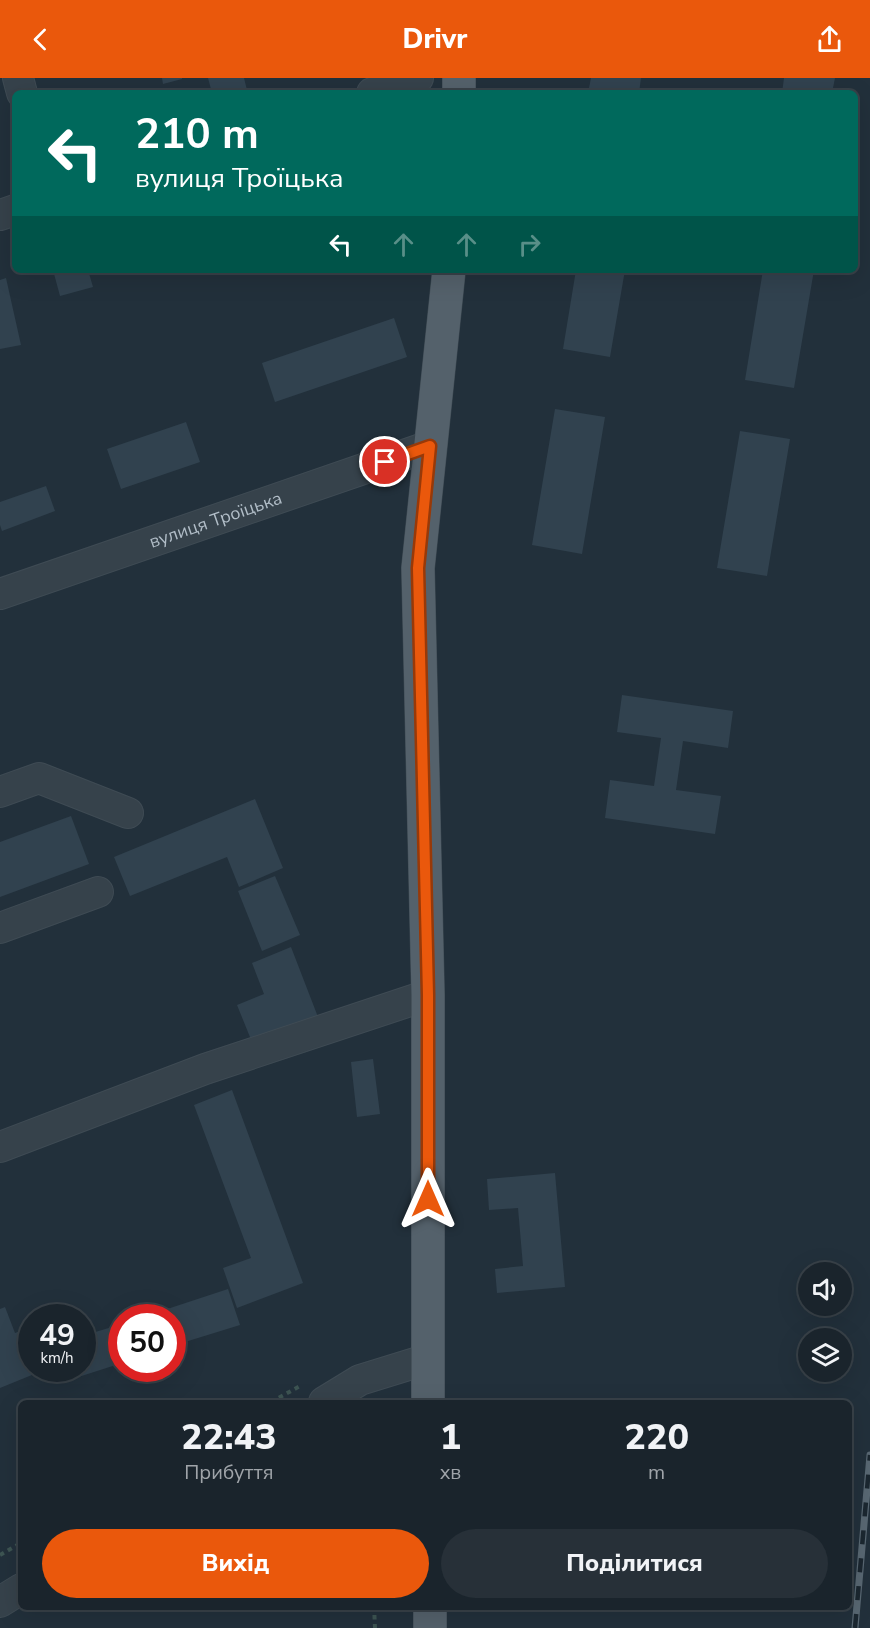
<!DOCTYPE html>
<html lang="uk">
<head>
<meta charset="utf-8">
<style>
  :root { --surface:#1a242c; --page:#273038; --text:#f1f3f6; --muted:#9fa4a9; --line:#384148; --accent:#ea580c }
  body { margin:0; font-family:"Nunito Sans",sans-serif; background:var(--page); color:var(--text); height:100vh; display:flex; flex-direction:column; font-size:22px; white-space:nowrap }
  * { box-sizing:border-box; margin:0 }
  p { font-size:20px; color:var(--muted) }
  .icon { flex:none; width:33px; height:33px; fill:none; stroke:currentColor; stroke-width:2; stroke-linecap:round; stroke-linejoin:round }
  .map { position:relative; flex:1; overflow:hidden }
  .side { position:absolute; left:18px; top:1322px; width:834px; height:210px; display:flex; flex-direction:column; background:var(--surface); border-radius:9px; box-shadow:0 6px 24px #0002,0 0 0 2px var(--line) }
  .side>* { flex:none }
  .top-card { position:absolute; left:12px; top:12px; width:846px; height:183px; border-radius:9px; box-shadow:0 6px 24px #0002,0 0 0 2px var(--line); background:#00695c; color:#fff; overflow:hidden }
  .fabs { position:absolute; left:798px; top:1184px; display:grid; gap:12px }
  .fabs a { display:grid; place-items:center; width:54px; height:54px; border-radius:50%; background:var(--surface); box-shadow:0 6px 24px #0002,0 0 0 2px var(--line); font-size:30px }
  .speed { position:absolute; left:18px; top:1226px; display:flex; gap:12px; font-size:30px; font-weight:700; text-align:center }
  .speed>* { display:grid; place-content:center; width:78px; height:78px; border-radius:50%; background:var(--surface); box-shadow:0 6px 24px #0002,0 0 0 2px var(--line); line-height:1 }
  .speed small { font-size:15px; font-weight:400 }
  .speed .limit { border:9px solid #d22; background:#fff; color:#111 }
  .pin { position:absolute; display:grid; place-items:center; width:51px; height:51px; color:#fff; margin:-26px; border:3px solid #fff; border-radius:50%; box-shadow:0 2px 6px #0007 }
  .me { position:absolute; width:66px; margin:-33px; rotate:0deg; stroke-linejoin:round; filter:drop-shadow(0 0 4px #0008) }
  .turn { display:flex; align-items:center; gap:21px; height:126px; padding:0 24px; font-size:27px }
  .turn .icon { width:78px; height:78px; stroke-width:2.5 }
  .turn b { display:block; font-size:42px; line-height:51px }
  .lanes { display:flex; align-items:center; height:57px; padding:0 24px; background:#0003; justify-content:center; gap:30px; direction:ltr }
  .lanes .off { opacity:.35 }
  .eta { display:flex; justify-content:space-evenly; align-items:center; height:102px; text-align:center }
  .eta b { font-size:36px; font-weight:800; line-height:42px }
  .cta { display:flex; gap:12px; margin-top:auto; padding:12px 24px }
  .cta a { flex:1; height:69px; border-radius:36px; background:var(--accent); color:#fff; font-size:24px; font-weight:800; line-height:69px; text-align:center }
  .cta a+a { background:var(--page); color:var(--text) }
  header { display:flex; justify-content:space-between; align-items:center; height:78px; padding:0 24px; background:var(--accent); color:#fff; font-size:27px; font-weight:800 }
  .map>svg:first-child { display:block }
  .building { fill:#31424f }
  .lines { fill:none; stroke-linecap:round; stroke-linejoin:round }
  .minor-casing { stroke:#3f4b54; stroke-width:32 }
  .major-casing { stroke:#3f4b54; stroke-width:34 }
  .path { stroke:#3d5452; stroke-width:4; stroke-dasharray:4.5 4.5; stroke-linecap:butt }
  .minor { stroke:#36424b; stroke-width:30 }
  .major { stroke:#54616b; stroke-width:33 }
  .rail-casing { stroke:#586772; stroke-width:7 }
  .rail { stroke:#1b2730; stroke-width:4.5; stroke-dasharray:14; stroke-linecap:butt }
  .route-casing { stroke:#983908; stroke-width:15 }
  .route { stroke:#ea580c; stroke-width:10 }
  .labels { text-anchor:middle; stroke-width:6; stroke-linejoin:round; paint-order:stroke }
  .street-label { font-size:18px; fill:#b1bdc7; stroke:#1b2730 }
</style>
</head>
<body>
<header><svg class="icon" aria-label="back" viewBox="0 0 24 24"><path d="M15 5l-7 7 7 7"/></svg>Drivr<svg class="icon" aria-label="share" viewBox="0 0 24 24"><path d="M12 15V3M7 8l5-5 5 5M5 13v7h14v-7"/></svg></header>
<div class="map">
<svg width="870" height="1550" viewBox="0 0 870 1550">
  <rect width="100%" height="100%" fill="#22303b"/>
  <path class="building" d="M162,0H182V1L163,6Z
    M208,0H244L247,12L235,15H212Z
    M591,0H641L639,15H588Z
    M784,0H835L832,15H782Z
    M53,192H88L93,209L60,218Z
    M576,192H625L610,279L563,271Z
    M763,192H814L794,310L745,302Z
    M6,200L21,267L0,271V202Z
    M394,240L407,279L275,324L262,285Z
    M555,331L605,339L582,476L532,467Z
    M186,344L200,384L121,411L107,371Z
    M740,353L790,361L767,498L717,490Z
    M46,408L55,433L2,453L0,447V424Z
    M622,617L733,633L728,670L683,663L676,712L721,718L715,756L605,740L610,702L654,708L661,660L617,654Z
    M255,721L283,790L239,809L227,779L130,818L114,779Z
    M71,738L89,786L0,819V764Z
    M275,798L300,857L262,873L238,813Z
    M291,869L318,939L252,964L237,927L264,916L252,885Z
    M373,981L380,1036L357,1039L351,984Z
    M232,1012L303,1205L237,1230L223,1190L251,1180L194,1027Z
    M555,1095L565,1209L497,1215L495,1191L523,1188L518,1130L489,1132L487,1101Z
    M228,1211L240,1247L172,1268V1239H143Z
    M5,1229L15,1255L32,1249V1290H49L0,1310V1231Z
    M122,1246V1285L69,1302L66,1290H82V1258Z"/>
  <g class="lines">
    <g class="minor-casing">
      <g id="minor">
        <path d="M18,0L22,15"/>
        <path d="M372,15L418,0"/>
        <path d="M0,137L15,132"/>
        <path id="s1" d="M0,516L430,368"/>
        <path d="M0,714L39,700L128,735"/>
        <path d="M0,850L98,814"/>
        <path d="M0,1069L205,991L428,917"/>
        <path d="M324,1324L360,1302L428,1281"/>
        <path d="M0,1524L21,1511"/>
      </g>
    </g>
    <g class="major-casing">
      <path id="major" d="M459,15V0
        M428,1324V917L418,490L449,192
        M430,1528V1550"/>
    </g>
    <path class="path" d="M271,1324L302,1307
      M0,1477L21,1465
      M374,1528L375,1550"/>
    <use href="#minor" class="minor"/>
    <use href="#major" class="major"/>
    <g class="rail-casing">
      <path id="rail" d="M855,1550L870,1377"/>
    </g>
    <use href="#rail" class="rail"/>
  </g>
  <g class="lines">
    <g class="route-casing">
      <path id="route" d="M385,384L430,368L418,490L428,917V1121"/>
    </g>
    <use href="#route" class="route"/>
  </g>
  <g class="labels">
    <g class="street-label">
      <text dy="6" stroke="none"><textPath href="#s1" startOffset="228">вулиця Троїцька</textPath></text>
    </g>
  </g>
</svg>
<div class="fabs">
<a><svg class="icon" aria-label="sound" viewBox="0 0 24 24"><path d="M4 9h4l5-4v14l-5-4H4zM17 9q2 3 0 6"/></svg></a>
<a><svg class="icon" aria-label="layers" viewBox="0 0 24 24"><path d="M12 4l9 5-9 5-9-5zM3 14l9 5 9-5"/></svg></a>
</div>
<div class="speed"><div>49<small>km/h</small></div><div class="limit">50</div></div>
<div class="pin" style="left:385px;top:384px;background:#d93025"><svg class="icon" aria-label="arrive" viewBox="0 0 24 24"><path d="M6 21V4h12l-3 4 3 4H6"/></svg></div>
<svg class="me" style="left:428px;top:1121px" viewBox="-20 -20 40 40"><path d="M0-17L14 15 0 8-14 15z" fill="#ea580c" stroke="#fff" stroke-width="4"/></svg>
<div class="top-card">
<div class="turn"><svg class="icon" aria-label="left" viewBox="0 0 24 24"><path d="M17 20v-9H6M10 6l-5 5 5 5"/></svg><div><b>210 m</b>вулиця Троїцька</div></div>
<div class="lanes"><svg class="icon" aria-label="left" viewBox="0 0 24 24"><path d="M17 20v-9H6M10 6l-5 5 5 5"/></svg><svg class="icon off" aria-label="ahead" viewBox="0 0 24 24"><path d="M12 20V5M6 11l6-6 6 6"/></svg><svg class="icon off" aria-label="ahead" viewBox="0 0 24 24"><path d="M12 20V5M6 11l6-6 6 6"/></svg><svg class="icon off" aria-label="right" viewBox="0 0 24 24"><path d="M7 20v-9h11M14 6l5 5-5 5"/></svg></div>
</div>
<section class="side">
<div class="eta">
<div><b>22:43</b><p>Прибуття</p></div>
<div><b>1</b><p>хв</p></div>
<div><b>220</b><p>m</p></div>
</div>
<div class="cta"><a>Вихід</a><a>Поділитися</a></div>
</section>
</div>
</body>
</html>
